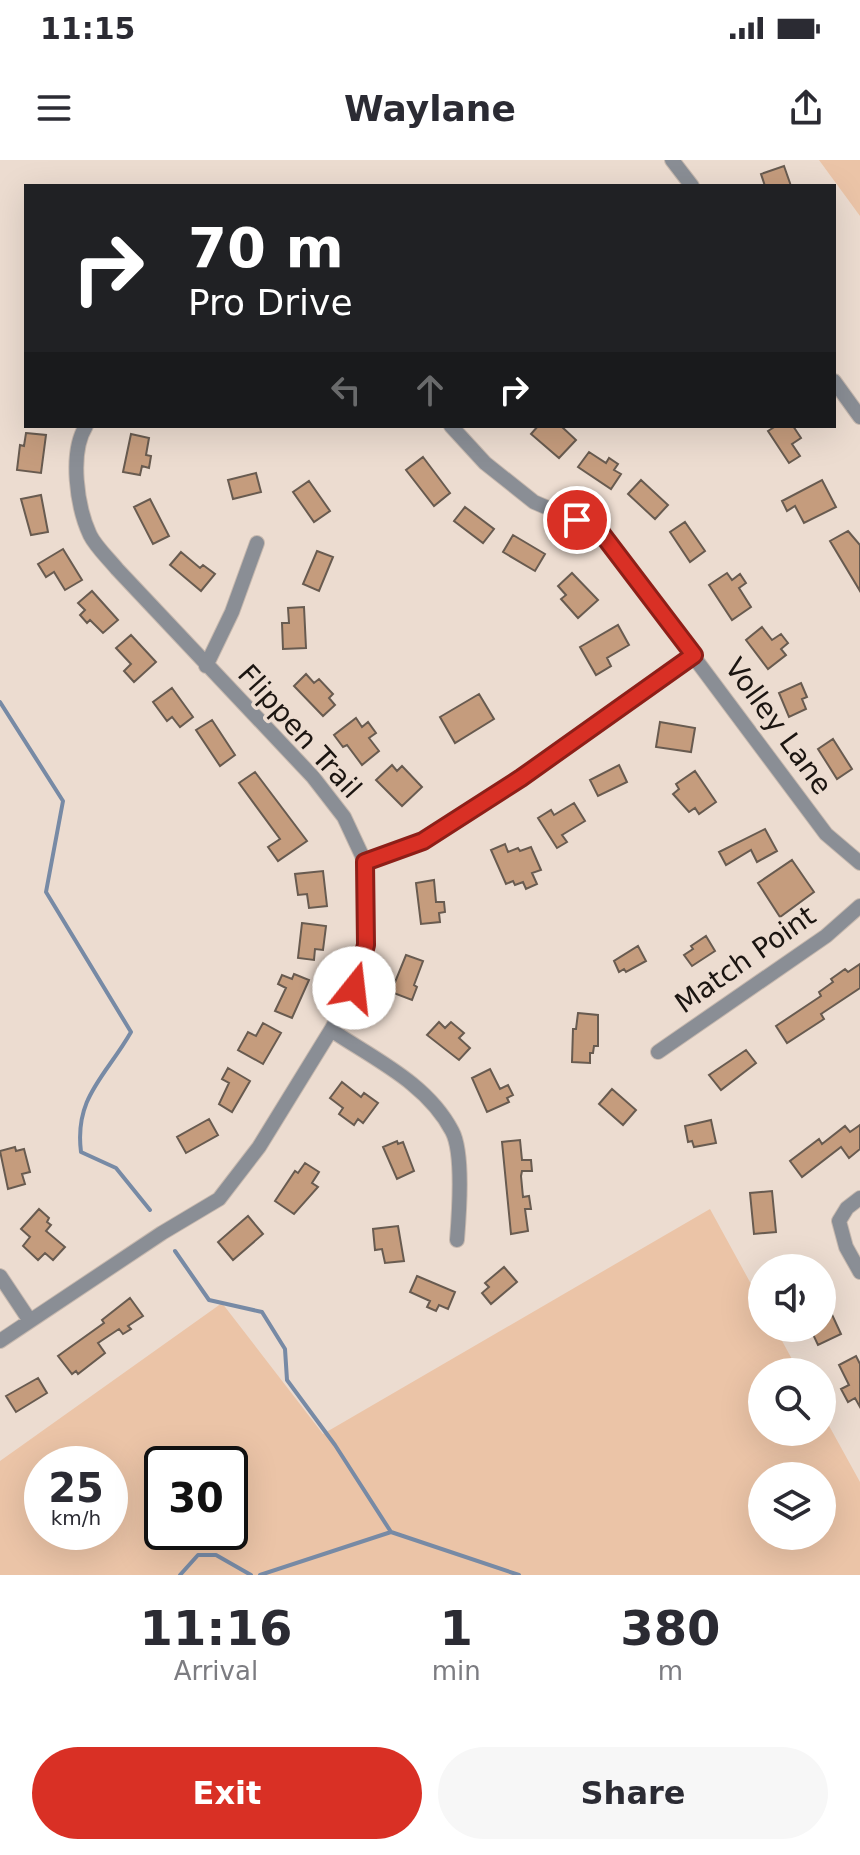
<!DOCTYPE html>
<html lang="en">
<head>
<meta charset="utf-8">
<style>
  :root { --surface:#fff; --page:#f7f7f7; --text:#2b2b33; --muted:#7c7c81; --accent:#d93025 }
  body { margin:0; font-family:"DejaVu Sans",sans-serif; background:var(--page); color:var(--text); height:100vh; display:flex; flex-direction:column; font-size:30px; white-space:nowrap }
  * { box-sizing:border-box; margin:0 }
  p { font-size:26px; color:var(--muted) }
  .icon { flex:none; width:44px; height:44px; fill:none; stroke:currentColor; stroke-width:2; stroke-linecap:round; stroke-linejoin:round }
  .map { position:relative; height:1415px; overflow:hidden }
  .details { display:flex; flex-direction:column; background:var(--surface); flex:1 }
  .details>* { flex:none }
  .hud { position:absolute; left:24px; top:24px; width:812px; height:244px; border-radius:0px; box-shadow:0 8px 32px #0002; background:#202124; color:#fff; overflow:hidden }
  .buttons { position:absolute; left:748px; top:1094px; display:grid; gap:16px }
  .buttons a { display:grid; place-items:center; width:88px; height:88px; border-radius:50%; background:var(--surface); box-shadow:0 8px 32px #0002; font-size:40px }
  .speed { position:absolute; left:24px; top:1286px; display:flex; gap:16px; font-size:40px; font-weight:700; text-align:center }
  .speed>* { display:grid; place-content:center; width:104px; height:104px; border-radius:50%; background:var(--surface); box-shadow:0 8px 32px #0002; line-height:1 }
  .speed small { font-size:20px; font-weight:400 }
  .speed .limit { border:4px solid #111; border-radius:12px; background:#fff; color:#111 }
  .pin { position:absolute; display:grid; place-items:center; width:68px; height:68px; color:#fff; margin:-34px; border:4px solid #fff; border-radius:50%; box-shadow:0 2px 8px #0007 }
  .me { position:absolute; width:88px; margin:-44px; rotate:16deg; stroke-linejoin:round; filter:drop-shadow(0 0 6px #0008) }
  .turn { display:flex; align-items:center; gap:28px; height:168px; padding:0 32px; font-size:36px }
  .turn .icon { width:104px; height:104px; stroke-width:2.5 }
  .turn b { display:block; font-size:56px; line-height:68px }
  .lanes { display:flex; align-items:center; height:76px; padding:0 32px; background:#0003; justify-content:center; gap:40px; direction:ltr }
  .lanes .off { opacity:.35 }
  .eta { display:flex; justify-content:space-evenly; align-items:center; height:136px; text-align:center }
  .eta b { font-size:48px; font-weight:800; line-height:56px }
  .primary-button { display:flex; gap:16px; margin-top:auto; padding:16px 32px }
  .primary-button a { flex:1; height:92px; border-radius:48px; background:var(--accent); color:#fff; font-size:32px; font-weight:800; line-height:92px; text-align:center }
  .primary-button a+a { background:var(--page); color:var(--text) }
  .status { display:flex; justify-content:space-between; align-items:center; height:56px; padding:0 40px; background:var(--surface); direction:ltr }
  .status svg { height:22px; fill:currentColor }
  header { display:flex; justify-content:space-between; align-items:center; height:104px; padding:0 32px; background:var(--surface); font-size:36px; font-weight:800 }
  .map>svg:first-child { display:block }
  .green { fill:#ebc4a7; fill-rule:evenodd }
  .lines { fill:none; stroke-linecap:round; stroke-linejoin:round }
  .stream { stroke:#778aa5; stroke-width:4 }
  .building { fill:#c59c7d; stroke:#685b50; stroke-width:2 }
  .street-casing { stroke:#c6b8ae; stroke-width:16 }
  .street { stroke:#8a8e95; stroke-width:14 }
  .route-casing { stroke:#8d1f18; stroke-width:20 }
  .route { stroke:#d93025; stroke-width:14 }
  .labels { text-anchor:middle; stroke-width:7; stroke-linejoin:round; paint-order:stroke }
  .street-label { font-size:28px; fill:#1b1511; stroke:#ecdcd0 }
</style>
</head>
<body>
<div class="status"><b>11:15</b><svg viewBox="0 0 49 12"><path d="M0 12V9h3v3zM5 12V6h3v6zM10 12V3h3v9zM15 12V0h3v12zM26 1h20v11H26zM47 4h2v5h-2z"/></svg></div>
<header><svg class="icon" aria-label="menu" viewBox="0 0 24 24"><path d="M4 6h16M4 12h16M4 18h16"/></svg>Waylane<svg class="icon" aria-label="share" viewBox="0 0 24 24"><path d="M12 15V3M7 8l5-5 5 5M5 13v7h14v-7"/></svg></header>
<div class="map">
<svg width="860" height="1415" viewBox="0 0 860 1415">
  <rect width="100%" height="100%" fill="#ecdcd0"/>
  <path class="green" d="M819,0H860V56Z
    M710,1049L762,1144V1168H775L799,1212H762V1272H822V1253L860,1322V1415H0V1301L222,1143L323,1274ZM42,1304H110V1372H42ZM162,1304H230V1372H162ZM762,1316H822V1376H762Z"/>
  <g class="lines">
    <path class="stream" d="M0,542L63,641L46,732L131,872C106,916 74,937 81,992L116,1008L150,1050
      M175,1091L209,1140L262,1152L285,1189L287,1220L335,1285L391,1372
      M180,1415L198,1395H216L251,1415
      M260,1415L391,1372L519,1415"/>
  </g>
  <path class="building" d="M784,6L791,26H765L761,14Z
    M538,266H561L576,280L559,298L531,274Z
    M776,266H793L801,278L792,284L800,296L789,303L768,271Z
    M26,273L46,275L41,313L17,310L20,285L24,286Z
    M131,274L149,278L146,295L151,296L149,308L142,306L140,315L123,312Z
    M589,292L606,303L609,298L618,304L614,310L621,314L611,329L578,307Z
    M423,297L450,333L434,346L406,310Z
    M256,313L261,332L233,339L228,320Z
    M641,320L668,345L655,359L628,334Z
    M822,320L836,347L804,363L795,346L787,351L782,341Z
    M309,321L330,351L314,362L293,332Z
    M41,335L48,372L31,375L21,339Z
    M150,339L169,376L153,384L134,347Z
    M465,347L494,369L483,383L454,361Z
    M685,362L705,391L690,402L670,372Z
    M848,371L860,385V431L830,381Z
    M513,375L545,394L535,411L503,392Z
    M63,389L82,420L65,430L54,412L46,417L38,404Z
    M317,391L333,397L319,431L303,424Z
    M181,392L200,408L203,405L215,414L201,431L170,405Z
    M572,413L598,440L578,458L561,439L566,435L558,426Z
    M727,413L732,420L740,414L746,423L739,428L751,447L732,460L709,425Z
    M92,431L118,460L103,473L90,460L87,463L80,455L85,450L78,443Z
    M304,447L306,488L283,489L282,463H289L288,448Z
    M618,465L629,485L607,498L611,506L596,515L580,487Z
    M762,467L772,480L781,474L788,483L781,489L786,495L768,509L746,480Z
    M131,475L156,502L134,522L124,511L131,504L116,488Z
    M306,514L314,523L319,519L333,534L329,538L335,545L323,556L294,526Z
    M801,523L807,537L802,539L806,549L789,557L779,533Z
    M172,528L193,557L180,567L172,557L167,561L153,542Z
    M479,534L494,559L455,583L440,557Z
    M356,558L362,567L368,562L376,573L369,578L379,591L362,605L347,585L343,587L334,575Z
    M212,560L235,595L220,606L196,570Z
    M660,562L695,568L691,592L656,587Z
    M833,579L852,609L837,619L818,589Z
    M392,605L397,611L402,606L422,627L402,646L376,620Z
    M619,605L627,622L598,636L590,620Z
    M695,611L716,642L699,654L695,648L689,652L673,634L679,629L676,624Z
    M255,612L307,681L278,701L268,687L280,679L239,623Z
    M574,643L585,661L562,675L567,682L557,688L538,658L551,650L554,655Z
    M765,669L777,691L757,702L751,690L726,705L719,692Z
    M505,684L508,692L518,688L520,691L531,687L541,710L532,713L537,724L526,729L523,722L515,725L513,721L506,724L491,690Z
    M792,700L814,732L780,757L758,723Z
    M323,711L327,746L309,748L307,734L298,735L295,714Z
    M434,720L436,742H444L445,752L439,753L440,762L421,764L416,723Z
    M302,763L326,766L323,790L315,789L314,800L298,798Z
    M706,776L715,791L692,806L684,795L693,789L691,786Z
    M638,786L646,801L626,812L624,809L619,812L614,801Z
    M406,795L423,801L414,825L417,827L412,840L391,832Z
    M860,804V828L821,854L824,859L787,883L776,866L821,836L819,832L833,822L831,819L845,809L848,812Z
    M294,814L309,820L292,858L275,851L286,828L278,824L282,815L292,819Z
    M578,853L598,855V886H594L593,893H590V903L572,902L573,869H576Z
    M439,862L445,868L451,862L464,873L459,878L470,888L459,900L427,875Z
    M263,863L281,873L263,904L238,890L248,872L256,876Z
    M746,890L756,903L721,930L709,915Z
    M228,908L250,921L232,952L219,944L229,923L222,919Z
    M490,909L500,929L508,925L513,935L507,938L509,942L487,952L472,918Z
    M342,922L361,937L364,933L378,943L363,963L358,959L354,965L339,954L343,948L330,938Z
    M612,929L636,950L623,965L599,944Z
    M209,959L218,975L186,993L177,977Z
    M711,960L716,983L694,987L692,981L688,982L685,966Z
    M860,965V989L849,998L841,987L802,1017L790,1001L819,979L822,984L845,966L850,972Z
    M520,980L522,1000H531L532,1011H522L521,1016L523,1037L529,1036L531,1049H525L528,1071L511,1074L502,982Z
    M397,981L398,984L403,982L414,1011L397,1019L383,987Z
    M15,987L16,991L24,989L30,1012L22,1014L25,1024L8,1029L0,991Z
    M305,1003L319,1012L312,1023L318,1027L294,1054L275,1041L295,1011L298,1013Z
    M772,1031L776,1072L754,1074L750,1033Z
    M39,1049L49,1058L47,1062L51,1065L46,1071L65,1087L53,1100L45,1093L38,1100L23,1086L30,1077L21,1069Z
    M248,1056L263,1074L233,1100L218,1082Z
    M398,1066L404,1101L385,1103L382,1089L375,1090L373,1069Z
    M504,1107L517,1122L491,1144L482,1133L489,1127L485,1123Z
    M417,1116L455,1132L448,1149L439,1145L436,1151L427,1147L430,1141L410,1132Z
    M822,1133L841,1174L818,1185L810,1168H822Z
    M130,1138L143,1156L128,1166L131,1169L123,1174L119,1169L98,1183L105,1193L78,1214L76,1211L72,1214L58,1196L104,1163L102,1160Z
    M856,1196L860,1204V1247L855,1238L848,1242L841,1229L849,1225L839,1205Z
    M38,1218L47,1233L16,1252L6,1236Z"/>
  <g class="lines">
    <g class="street-casing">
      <path id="street" d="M672,0L692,26
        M834,221L860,257
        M451,266L485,303L534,342L599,370L826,674L860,703
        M206,506L232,452L257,383
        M365,702L423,681L521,618L694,495
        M331,870C374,899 427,923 452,971C464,993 459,1055 457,1080
        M658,892L826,776L860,746
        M860,1038L847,1048L839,1061L846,1087L860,1112
        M0,1116L30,1161
        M0,1181L162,1073L219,1039L259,987L331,870L354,828L366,785L365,702L344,657L313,617L117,409C108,398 96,387 90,375C77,347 69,293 86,266"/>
    </g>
    <use href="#street" class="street"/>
  </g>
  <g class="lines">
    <g class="route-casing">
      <path id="route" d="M354,828L366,785L365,702L423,681L521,618L694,495L599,370L577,360"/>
    </g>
    <use href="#route" class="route"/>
  </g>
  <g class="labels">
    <g class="street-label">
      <text transform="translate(779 566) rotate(54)" y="10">Volley Lane</text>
      <text transform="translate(300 571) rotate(48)" y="10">Flippen Trail</text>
      <text transform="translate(745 799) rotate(-35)" y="10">Match Point</text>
    </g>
  </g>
</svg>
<div class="buttons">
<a><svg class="icon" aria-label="sound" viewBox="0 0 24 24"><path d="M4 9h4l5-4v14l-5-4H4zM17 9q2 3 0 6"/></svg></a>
<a><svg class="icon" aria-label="search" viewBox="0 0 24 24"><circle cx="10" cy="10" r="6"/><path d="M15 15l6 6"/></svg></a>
<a><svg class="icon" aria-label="layers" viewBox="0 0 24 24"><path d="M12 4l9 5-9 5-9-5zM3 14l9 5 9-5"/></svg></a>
</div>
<div class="speed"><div>25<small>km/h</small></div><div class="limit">30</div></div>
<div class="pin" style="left:577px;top:360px;background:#d93025"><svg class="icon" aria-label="arrive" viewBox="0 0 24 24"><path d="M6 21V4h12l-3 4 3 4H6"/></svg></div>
<svg class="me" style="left:354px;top:828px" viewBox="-20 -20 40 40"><circle r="19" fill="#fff"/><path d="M0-13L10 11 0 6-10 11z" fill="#d93025"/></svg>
<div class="hud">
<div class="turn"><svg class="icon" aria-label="right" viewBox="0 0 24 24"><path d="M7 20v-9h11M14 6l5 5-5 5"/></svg><div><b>70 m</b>Pro Drive</div></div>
<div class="lanes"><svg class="icon off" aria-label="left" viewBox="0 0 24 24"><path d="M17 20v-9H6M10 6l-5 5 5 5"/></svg><svg class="icon off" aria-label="ahead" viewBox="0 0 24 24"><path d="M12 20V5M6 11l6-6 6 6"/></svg><svg class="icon" aria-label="right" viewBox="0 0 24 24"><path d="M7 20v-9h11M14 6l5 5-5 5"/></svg></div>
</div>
</div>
<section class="details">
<div class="eta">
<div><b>11:16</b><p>Arrival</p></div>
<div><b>1</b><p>min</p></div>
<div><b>380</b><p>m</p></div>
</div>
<div class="primary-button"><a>Exit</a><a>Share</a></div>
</section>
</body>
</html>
